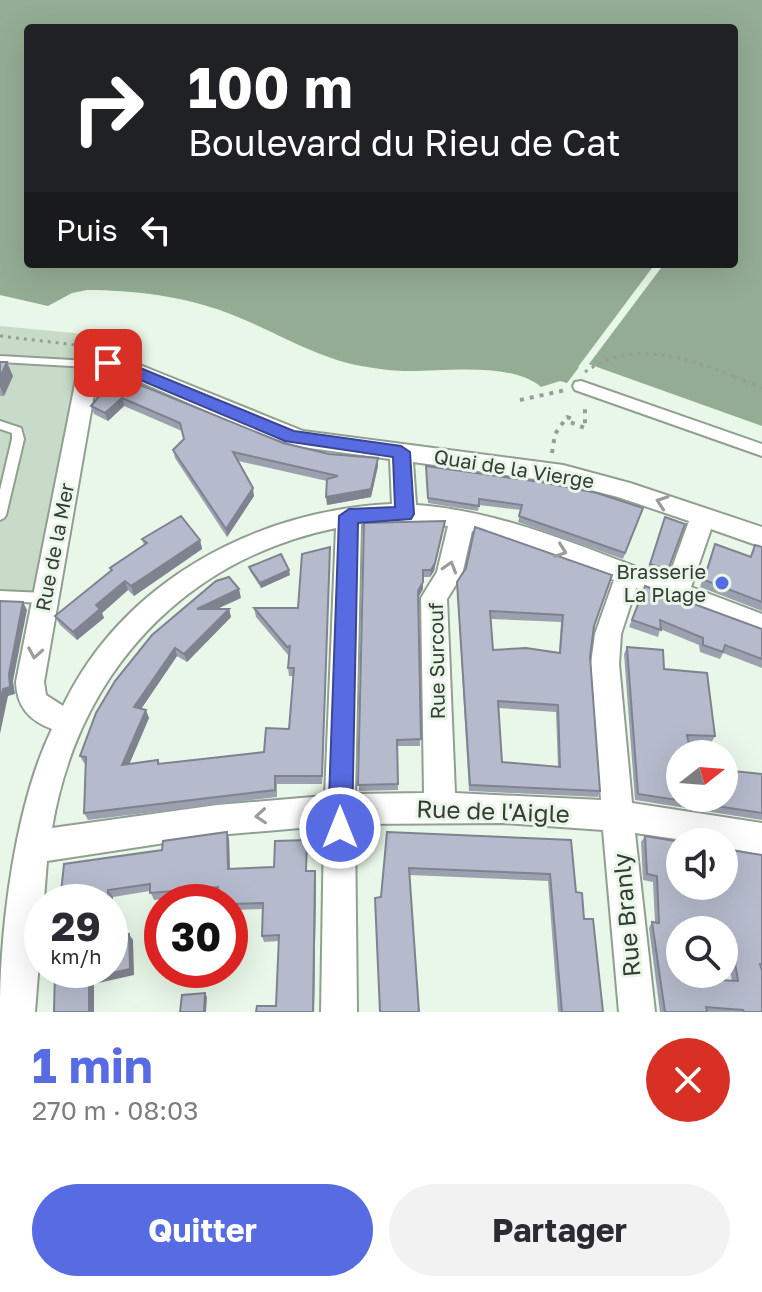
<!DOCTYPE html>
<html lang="fr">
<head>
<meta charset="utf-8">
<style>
  :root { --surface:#fff; --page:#f2f2f3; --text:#2b2b33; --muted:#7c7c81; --accent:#576be2 }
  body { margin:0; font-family:"Golos Text",sans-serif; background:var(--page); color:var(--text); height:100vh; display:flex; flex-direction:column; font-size:30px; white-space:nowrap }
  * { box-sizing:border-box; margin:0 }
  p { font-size:26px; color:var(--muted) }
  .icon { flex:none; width:44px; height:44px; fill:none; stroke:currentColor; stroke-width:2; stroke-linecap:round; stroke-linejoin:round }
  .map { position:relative; height:1012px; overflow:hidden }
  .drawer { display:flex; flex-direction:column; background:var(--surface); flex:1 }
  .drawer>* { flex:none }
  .guide { position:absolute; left:24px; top:24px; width:714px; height:244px; border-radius:8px; box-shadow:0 8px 32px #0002; background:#202124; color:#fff; overflow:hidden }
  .needle { width:52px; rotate:73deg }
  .buttons { position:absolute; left:666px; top:740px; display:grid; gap:16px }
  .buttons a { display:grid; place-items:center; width:72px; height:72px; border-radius:50%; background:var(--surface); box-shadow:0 8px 32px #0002; font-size:40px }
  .speed { position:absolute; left:24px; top:884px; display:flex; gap:16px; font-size:40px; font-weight:700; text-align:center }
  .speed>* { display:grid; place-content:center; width:104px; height:104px; border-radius:50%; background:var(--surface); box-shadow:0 8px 32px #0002; line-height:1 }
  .speed small { font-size:20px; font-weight:400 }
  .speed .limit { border:12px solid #d22; background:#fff; color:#111 }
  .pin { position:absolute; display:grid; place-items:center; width:68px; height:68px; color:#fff; margin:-34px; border-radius:16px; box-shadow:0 4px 12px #0006 }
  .me { position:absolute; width:88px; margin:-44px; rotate:0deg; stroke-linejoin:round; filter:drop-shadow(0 0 6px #0008) }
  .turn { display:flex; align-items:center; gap:28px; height:168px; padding:0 32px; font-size:36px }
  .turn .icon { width:104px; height:104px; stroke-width:2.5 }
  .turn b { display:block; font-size:56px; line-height:68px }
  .then { display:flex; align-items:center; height:76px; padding:0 32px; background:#0003; gap:16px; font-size:30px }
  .round { display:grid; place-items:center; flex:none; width:84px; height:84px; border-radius:42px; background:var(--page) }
  .headline { display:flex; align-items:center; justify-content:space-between; height:136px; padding:0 32px }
  h1 { font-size:48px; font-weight:700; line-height:60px; color:var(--accent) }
  .action { display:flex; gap:16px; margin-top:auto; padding:16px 32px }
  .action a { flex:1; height:92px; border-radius:48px; background:var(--accent); color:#fff; font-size:32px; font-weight:700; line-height:92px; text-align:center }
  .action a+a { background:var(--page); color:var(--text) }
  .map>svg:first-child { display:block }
  .green { fill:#c8dbc8 }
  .water { fill:#94ac94; fill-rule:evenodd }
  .pier { fill:#e8f7e8 }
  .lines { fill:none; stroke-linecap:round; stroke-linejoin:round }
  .service-casing { stroke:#919f91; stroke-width:4 }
  .pedestrian-casing { stroke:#919f91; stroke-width:4 }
  .minor-casing { stroke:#919f91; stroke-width:4 }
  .path-far1 { stroke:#949f94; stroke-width:3; stroke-dasharray:3 5; stroke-linecap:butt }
  .path { stroke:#949f94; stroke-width:4; stroke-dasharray:4 6; stroke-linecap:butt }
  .service { fill:#fff; fill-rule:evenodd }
  .pedestrian { fill:#fff; fill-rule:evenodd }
  .minor { fill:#fff; fill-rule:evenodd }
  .wall { fill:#9ca1af; fill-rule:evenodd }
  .shaded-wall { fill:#7f838f }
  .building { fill:#b5bbcc; stroke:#7f838f; stroke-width:2; fill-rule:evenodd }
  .oneway { stroke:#9a9d9a }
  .route { fill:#576be2; stroke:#394693; stroke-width:2 }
  .poi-dot { fill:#576be2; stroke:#e8f7e8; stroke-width:3 }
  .labels { text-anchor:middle; stroke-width:6; stroke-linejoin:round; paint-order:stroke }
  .street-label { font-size:20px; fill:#353b35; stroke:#e8f7e8 }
  .poi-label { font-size:20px; fill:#353b35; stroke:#e8f7e8; text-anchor:end }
  .near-street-label { font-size:24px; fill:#353b35; stroke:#e8f7e8 }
</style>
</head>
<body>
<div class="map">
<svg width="762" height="1012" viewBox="0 0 762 1012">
  <rect width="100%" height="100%" fill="#e8f7e8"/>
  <path class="green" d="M0,326L84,334L37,591L0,590Z"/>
  <path class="water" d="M0,0H762V426L583,362L567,383L560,381L541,387C511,361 441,372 404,371C390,371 375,368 361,366C311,356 272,329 225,312C182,296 133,290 87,290L72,293L48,306L0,295ZM28,28H734V264H28Z"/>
  <path class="pier" d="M655,264H664L586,368L578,367Z"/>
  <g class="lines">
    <g class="service-casing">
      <path id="service" d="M0,356L89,361L94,364L89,367L0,362Z
        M0,421L21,428L24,439L6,515L4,518L0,520V490L12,439V433L0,429Z
        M0,591L45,593L50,594L52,598L50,602L45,603L0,601Z"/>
    </g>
    <g class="pedestrian-casing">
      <path id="pedestrian" d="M581,381L762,444V456L575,390L573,386L575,382Z"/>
    </g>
    <g class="minor-casing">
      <path id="minor" d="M89,357L130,361L303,431L563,465L630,483L762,527V547L711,529L691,587L762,614V636L636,588L621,634L619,664L632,803L762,823V855L724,847V842H697L635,833L655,1012H619L603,830L504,823L355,824L357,1012H321L324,826L217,835L47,861L35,1012H0C0,927 15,805 52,729C29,720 17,707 16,682L79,364ZM98,371L120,373L262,435L302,447L390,459L392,504C257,510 123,581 63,706L46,695L44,682ZM413,462L563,483L618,497L689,521L668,579C587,549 503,511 416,505ZM406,523L448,526L437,572L421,598L424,793L355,794L361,524ZM336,528L325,796L217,805L52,828C78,674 182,560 336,528ZM472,531L614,580L595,634L591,664L601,800L455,793L447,599L462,575Z"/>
    </g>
    <path class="path-far1" d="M0,336L85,346
      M98,346L119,344
      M585,372C633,338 688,358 738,378"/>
    <path class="path" d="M733,376L762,388
      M520,400L566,390
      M552,453L555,434L567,417L572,419L570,422L585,428V404"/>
    <use href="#service" class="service"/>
    <use href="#pedestrian" class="pedestrian"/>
    <use href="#minor" class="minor"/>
  </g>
  <path class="wall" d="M0,362L13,376L4,396H0Z
    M94,389L283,443L329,454L378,458V466L371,497L327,505V481L238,461L254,496L227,537L175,458L173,450L184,439L182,431L124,406L108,421L94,414L91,406L98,398H96Z
    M426,472L643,508L623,559L518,522L521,510L479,505L478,511L428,503Z
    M665,517L685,524L666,575L648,568Z
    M445,521L434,571L430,577H423V589L418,597L420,746H397L398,790L359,791L364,523Z
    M142,539L200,540L202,549L134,596L128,590L102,613L104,618L77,640L60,625L55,616L111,571L110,568L144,545Z
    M715,544L750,556L755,545L762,547V611L700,587Z
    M330,547L322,784H277V797L88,820L84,813L86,764L84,763L80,756L152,635L241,598L217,609H229L231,617L187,662L177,656L141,709L149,718L129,764L158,760L160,764L264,752L289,729L294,676H289L288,668V655L256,617L254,608H298Z
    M249,567L290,575L261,588L250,571Z
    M466,568L594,627L590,657L600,791L598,797L469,791L457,589V582ZM491,619L561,622L559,652L493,650ZM499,708L556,712L558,767L502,762Z
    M645,586L762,629V668L723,653L720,659L700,652L699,645L660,629L658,637L629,627Z
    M627,647L664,669L715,736L711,743H688L680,798L762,774V820L635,800L624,654Z
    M227,832L229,839L230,869L274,867L307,840V871L316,878L314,1012H256L276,1006L279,941L264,942L262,936L263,909L230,910V902L219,894L154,900L150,891L113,897L112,912L110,913V902H60L162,850Z
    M387,832L571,840L576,892L584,919L603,1012H558L548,881L410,875L381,897Z
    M645,836L762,855V1012H660L649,928L652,922H655L653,882L643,880L641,842ZM680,930H724V938L732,981L701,979Z"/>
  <path class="shaded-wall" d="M7,362L13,376L4,396L0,386V377Z
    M122,398L124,406L108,421L105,413Z
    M378,458V466L371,497L327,505L326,497Z
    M253,488L254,496L227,537L226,529Z
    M445,521L434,571L430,577L431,570Z
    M200,540L202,549L134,596L131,586Z
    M330,547V555L322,784V776Z
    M289,570L290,575L261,588L260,583Z
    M125,581L128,590L102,613L104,618L77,640L73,632L96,605Z
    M423,582V589L418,598V591Z
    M239,589L241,598L199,617L197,609Z
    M23,602L27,610L13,681L15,694L8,696L0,734V703L3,689L9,674Z
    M229,609L231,617L187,662L184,654Z
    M175,648L177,656L137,715L134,707Z
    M146,710L149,718L126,772L122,765Z
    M227,832L229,839L230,876L228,869Z
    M315,871L316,878L314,1012H313Z
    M108,890L113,897L112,912L110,910V902H108Z
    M129,934L133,940L134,975L94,984V1012H89V978Z
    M205,993L207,997L206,1012H204Z"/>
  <path class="building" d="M0,362H7L0,377Z
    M110,376L135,386L138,384L283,443L329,454L378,458L371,489L326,497L327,479L338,476L233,452L253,488L226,529L173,450L184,439L180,423L122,398L105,413L91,406L102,393L94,389Z
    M426,466L541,482L597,493L643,508L625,553L519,516L522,505L479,499V506L428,498Z
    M181,516L200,540L131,586L125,581L96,605L100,609L73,632L55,616L112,570L110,568L147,543L142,539Z
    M665,517L685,524L668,570L650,564Z
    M445,521L435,563L431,570H423V582L418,591L421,739L397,740L398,784L358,785L364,523Z
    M475,527L612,575L594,626L590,657L600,791L470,785L457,582L466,568ZM490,611L563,615L560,653L526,648L493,650ZM498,701L558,705L560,767L502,762Z
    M715,544L751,557L755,545L762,547V602L704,580Z
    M330,547L322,776H275V790L84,813L86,757L80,756L96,713L115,681L152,635L216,581L229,577L239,589L197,609H229L184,654L175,648L134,707L146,710L122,765L158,760V764L264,752L266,728L289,729L294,668H288L290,646L287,647L254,608H298L302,554Z
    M281,554L289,570L260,583L249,567Z
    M645,586L762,629V659L725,645L723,652L703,645V638L660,620L661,630L632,620Z
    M0,601L23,602L9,674L10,687L3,689L0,703Z
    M627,647L663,650L664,669L707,673L715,736L687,735L691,754H680V798H724V770L762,774V813L638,794Z
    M227,832L228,869L274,867L275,841L307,840L306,871H315L313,1012H256L257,1006H276L279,935L262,936L263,903L230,904V902H221L218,887L150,893V884L108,890V902H60L64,864L162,850L163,841Z
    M387,832L571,840L576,892L582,893L584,919H593L603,1012H562L550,874L409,868L419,1012H380L375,898L381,897Z
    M645,836L681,842H680V886H724V849L762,855V964H760L762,971V1012H744L743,1010L706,1007L707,1012H665L652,922L659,923L657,876L647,874ZM693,927L712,930H724V932H730L738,981L701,979L700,974H680V930H693Z
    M129,934L130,969L89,978V1012H54L55,970H110V938Z
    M205,993L204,1012H180L182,995Z"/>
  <defs><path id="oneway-chevron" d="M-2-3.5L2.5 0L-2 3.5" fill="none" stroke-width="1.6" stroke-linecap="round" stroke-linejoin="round" transform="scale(2)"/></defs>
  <g class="oneway">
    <use href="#oneway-chevron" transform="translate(662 502) rotate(-161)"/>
    <use href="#oneway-chevron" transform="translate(561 551) rotate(20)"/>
    <use href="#oneway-chevron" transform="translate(450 567) rotate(-73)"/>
    <use href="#oneway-chevron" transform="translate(35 653) rotate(100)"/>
    <use href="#oneway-chevron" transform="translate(261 816) rotate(176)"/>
  </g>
  <path class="route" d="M108,358L128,363L294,431L401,446L410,452L414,514L411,519L358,523L352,828L348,836L340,840L332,836L328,828L339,516L349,509L395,507L393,457L285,441L119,371L102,367V360Z"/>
  <circle class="poi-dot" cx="722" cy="583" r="8"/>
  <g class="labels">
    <g class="street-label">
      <text transform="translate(514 469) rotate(9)" y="7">Quai de la Vierge</text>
      <text transform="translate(55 547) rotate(-79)" y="7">Rue de la Mer</text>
      <text transform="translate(437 661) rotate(-91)" y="7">Rue Surcouf</text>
    </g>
    <g class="poi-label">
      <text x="706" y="579">Brasserie<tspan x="706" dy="23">La Plage</tspan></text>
    </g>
    <g class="near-street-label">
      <text transform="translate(493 812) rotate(2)" y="8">Rue de l'Aigle</text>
      <text transform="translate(627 915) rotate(-95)" y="8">Rue Branly</text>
    </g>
  </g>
</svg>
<div class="buttons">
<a><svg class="needle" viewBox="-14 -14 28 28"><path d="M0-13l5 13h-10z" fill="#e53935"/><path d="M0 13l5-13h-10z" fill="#7c7c81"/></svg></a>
<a><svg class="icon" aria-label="sound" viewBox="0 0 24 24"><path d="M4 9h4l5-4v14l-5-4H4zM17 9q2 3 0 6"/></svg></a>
<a><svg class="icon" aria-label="search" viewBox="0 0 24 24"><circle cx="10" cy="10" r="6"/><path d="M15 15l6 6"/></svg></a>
</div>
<div class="speed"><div>29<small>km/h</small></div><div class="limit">30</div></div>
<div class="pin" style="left:108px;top:363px;background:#d93025"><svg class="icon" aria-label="arrive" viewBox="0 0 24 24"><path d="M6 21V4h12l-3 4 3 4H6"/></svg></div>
<svg class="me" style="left:340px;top:828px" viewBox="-20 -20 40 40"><circle r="17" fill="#576be2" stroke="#fff" stroke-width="3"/><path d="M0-11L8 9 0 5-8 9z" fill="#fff"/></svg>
<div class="guide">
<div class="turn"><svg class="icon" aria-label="right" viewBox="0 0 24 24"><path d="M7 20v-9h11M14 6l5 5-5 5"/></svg><div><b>100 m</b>Boulevard du Rieu de Cat</div></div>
<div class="then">Puis<svg class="icon" aria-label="left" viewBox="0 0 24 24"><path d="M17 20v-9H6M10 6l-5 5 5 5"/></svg></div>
</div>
</div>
<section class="drawer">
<div class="headline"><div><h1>1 min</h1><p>270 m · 08:03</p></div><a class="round" style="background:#d93025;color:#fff"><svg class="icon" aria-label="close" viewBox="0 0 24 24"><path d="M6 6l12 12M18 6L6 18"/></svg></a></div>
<div class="action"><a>Quitter</a><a>Partager</a></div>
</section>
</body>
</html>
